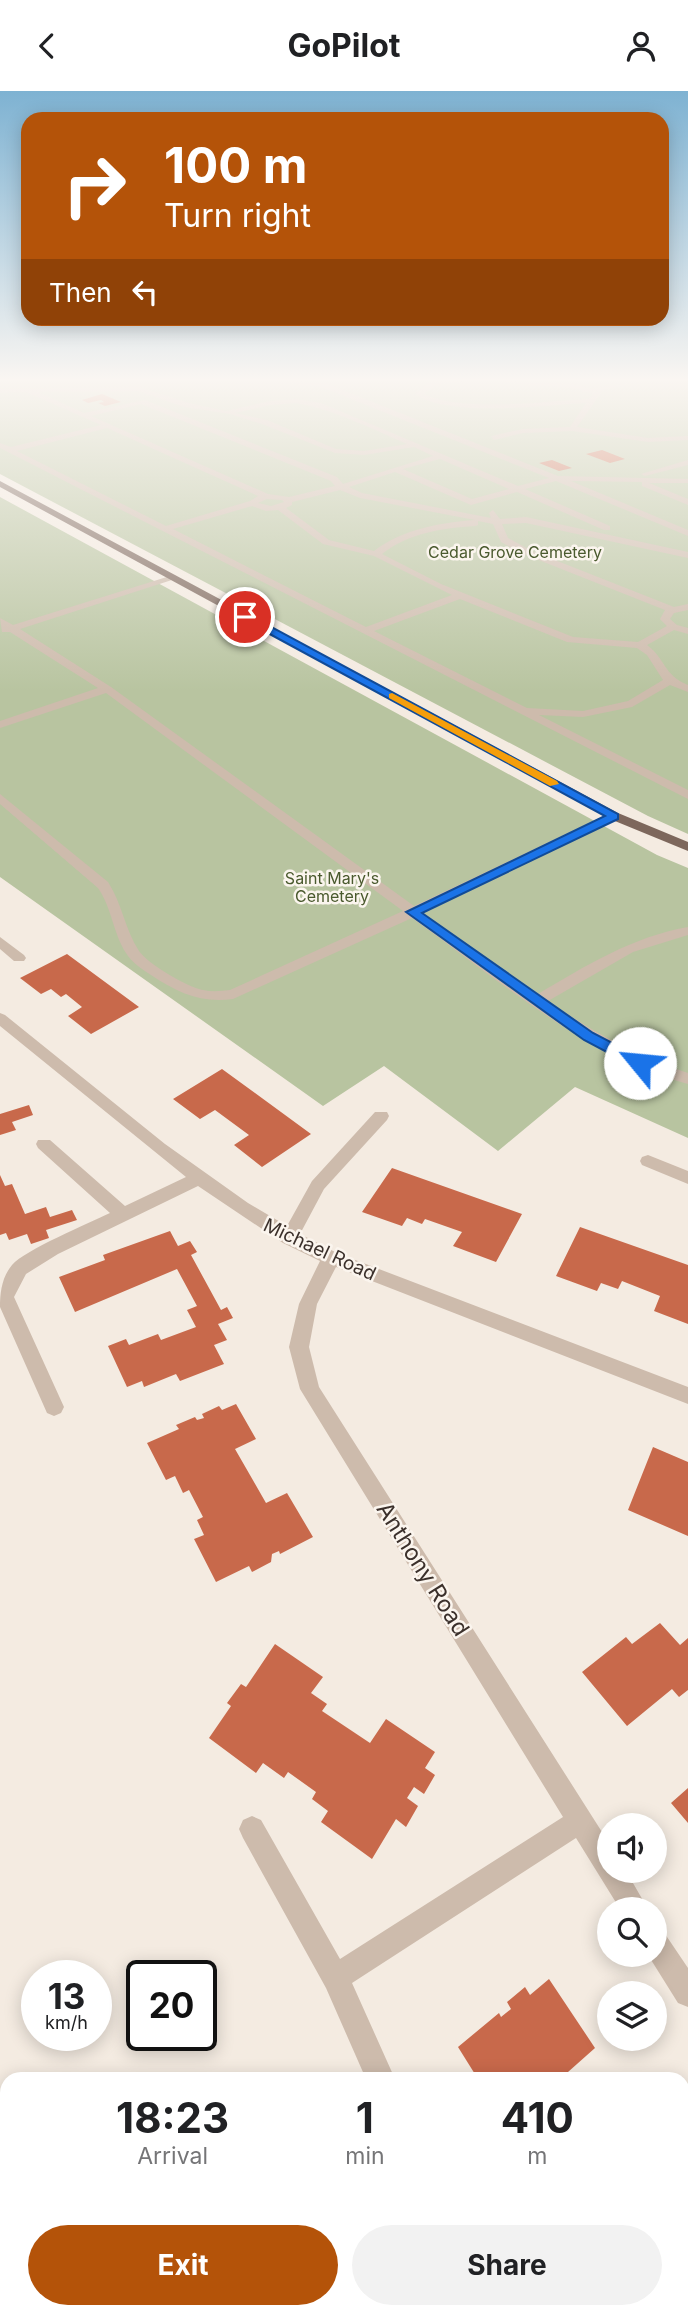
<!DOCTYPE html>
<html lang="en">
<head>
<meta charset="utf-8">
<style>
  :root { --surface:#fff; --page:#f2f2f2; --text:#202124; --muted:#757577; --accent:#b45309 }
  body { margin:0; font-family:Inter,sans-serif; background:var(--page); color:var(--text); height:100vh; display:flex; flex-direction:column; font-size:26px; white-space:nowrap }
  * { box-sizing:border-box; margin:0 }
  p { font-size:23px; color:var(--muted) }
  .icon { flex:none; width:38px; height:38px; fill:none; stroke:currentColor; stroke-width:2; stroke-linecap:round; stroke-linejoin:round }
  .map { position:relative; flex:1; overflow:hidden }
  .sheet { position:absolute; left:0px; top:1981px; width:690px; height:247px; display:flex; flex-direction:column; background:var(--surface); border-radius:21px 21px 0 0; box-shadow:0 4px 18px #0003 }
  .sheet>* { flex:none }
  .hud { position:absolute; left:21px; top:21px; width:648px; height:214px; border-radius:21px; box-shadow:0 4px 18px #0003; background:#b45309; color:#fff; overflow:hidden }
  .buttons { position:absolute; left:597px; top:1722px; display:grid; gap:14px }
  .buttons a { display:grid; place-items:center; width:70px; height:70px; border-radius:50%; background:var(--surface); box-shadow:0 4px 18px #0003; font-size:35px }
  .speed { position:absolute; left:21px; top:1869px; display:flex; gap:14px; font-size:35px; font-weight:700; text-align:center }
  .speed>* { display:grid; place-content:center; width:91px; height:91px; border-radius:50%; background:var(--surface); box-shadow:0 4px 18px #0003; line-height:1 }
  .speed small { font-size:18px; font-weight:400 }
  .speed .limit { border:4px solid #111; border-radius:10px; background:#fff; color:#111 }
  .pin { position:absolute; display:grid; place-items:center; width:60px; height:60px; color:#fff; margin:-30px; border:4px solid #fff; border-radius:50%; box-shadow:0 2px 7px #0007 }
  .me { position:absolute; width:77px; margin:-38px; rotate:298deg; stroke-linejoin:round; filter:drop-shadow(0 0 5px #0008) }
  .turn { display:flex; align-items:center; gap:24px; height:147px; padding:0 28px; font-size:32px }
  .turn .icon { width:91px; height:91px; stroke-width:2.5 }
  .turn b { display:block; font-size:49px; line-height:60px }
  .then { display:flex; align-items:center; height:66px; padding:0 28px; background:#0003; gap:14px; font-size:26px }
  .eta { display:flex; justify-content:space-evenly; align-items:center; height:119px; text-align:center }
  .eta b { font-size:42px; font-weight:700; line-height:49px }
  .primary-button { display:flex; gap:14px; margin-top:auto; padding:14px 28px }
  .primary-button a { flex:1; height:80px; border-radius:42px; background:var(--accent); color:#fff; font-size:28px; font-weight:700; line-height:80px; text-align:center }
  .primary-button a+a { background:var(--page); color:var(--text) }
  header { display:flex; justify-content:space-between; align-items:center; height:91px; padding:0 28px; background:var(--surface); font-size:32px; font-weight:700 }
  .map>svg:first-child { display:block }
  .green { fill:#b8c4a0 }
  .building { fill:#c8694b }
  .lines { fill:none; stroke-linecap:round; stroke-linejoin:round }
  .minor { fill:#cdbbac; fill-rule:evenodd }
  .major { fill:#7d675c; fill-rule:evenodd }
  .route { fill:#1a73e8; stroke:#114b97; stroke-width:2 }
  .slow { fill:#f59e0b }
  .labels { text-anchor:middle; stroke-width:5; stroke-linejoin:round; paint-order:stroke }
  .far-park-label { font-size:16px; fill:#4a5a2e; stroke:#fbf5ee }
  .street-label { font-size:19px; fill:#3b302b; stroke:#fbf5ee }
  .near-street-label { font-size:23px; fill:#3b302b; stroke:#fbf5ee }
</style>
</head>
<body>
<header><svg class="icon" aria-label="back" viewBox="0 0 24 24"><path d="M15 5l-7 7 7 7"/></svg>GoPilot<svg class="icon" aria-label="person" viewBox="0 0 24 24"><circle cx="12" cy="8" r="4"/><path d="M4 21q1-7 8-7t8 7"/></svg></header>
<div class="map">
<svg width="688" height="2227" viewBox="0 0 688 2227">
  <rect width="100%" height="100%" fill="#f4ebe1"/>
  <path class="green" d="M0,290H688V743L648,725L0,383Z
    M0,406L657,764L688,777V1047L575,996L498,1060L384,975L323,1015L0,786Z"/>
  <path class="building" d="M102,303L121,311L105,315L98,312L104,311L101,309L88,312L82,309Z
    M602,359L625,368L610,372L586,363Z
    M552,369L572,377L559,380L539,372Z
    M67,863L139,916L91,943L68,925L82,916L66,903L61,906L51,898L41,903L20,887Z
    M222,978L311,1043L262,1076L234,1054L249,1044L215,1019L200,1028L173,1008Z
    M29,1014L33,1024L12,1031L16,1039L0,1044V1023Z
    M392,1077L522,1123L496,1171L453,1155L462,1141L425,1128L422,1133L407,1127L402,1135L362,1121Z
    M0,1084L5,1095L12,1093L25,1123L46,1116L50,1126L72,1119L77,1129L46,1139L49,1147L31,1153L27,1143L9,1149L6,1142L0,1144Z
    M580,1136L688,1174V1233L654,1220L660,1205L622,1190L618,1198L601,1192L597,1200L556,1185Z
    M170,1140L178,1155L190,1150L197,1161L191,1164L221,1219L227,1216L233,1227L218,1233L227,1249L214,1254L224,1273L180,1290L176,1283L144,1296L142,1290L127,1296L108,1255L126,1248L129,1254L158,1243L161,1249L196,1236L187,1219L197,1215L177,1178L75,1221L59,1186L105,1169L103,1164Z
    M236,1313L256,1348L235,1358L266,1412L287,1402L313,1446L280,1463L279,1460L272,1463L271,1471L252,1481L249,1475L216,1491L194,1448L204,1444L197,1429L203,1426L189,1399L183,1402L175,1385L166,1389L147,1352L179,1338L176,1334L195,1326L197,1329L204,1327L202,1323L219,1315L222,1319Z
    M653,1356L688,1371V1445L628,1419Z
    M660,1532L680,1554L688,1547V1599L679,1606L672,1598L627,1635L582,1581L626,1546L632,1553Z
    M275,1553L323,1586L311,1602L327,1613L322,1620L370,1652L386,1628L435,1661L425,1677L435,1684L424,1703L414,1696L407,1707L418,1715L406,1736L396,1728L372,1768L321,1731L328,1720L312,1708L316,1701L288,1681L284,1687L263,1672L256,1682L209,1647L231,1615L227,1612L241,1593L246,1596Z
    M688,1697V1732L671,1712Z
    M549,1888L595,1957L568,1981L573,1988H478L458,1956L499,1922L501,1926L511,1918L507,1911L525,1896L530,1904Z
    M682,2098L688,2107V2173L682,2178Z"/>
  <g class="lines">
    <path class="minor" d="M290,290L325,292L558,385L688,388V392H649L688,408V414L642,395V391L571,390L688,439V445L556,390L525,398L610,435V439H604L517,401L471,414L395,381L349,396L362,402L491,427L489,422L493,419L500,428L526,426L688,461V467L526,432L502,433L508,447L532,460L674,516L688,513V519L674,522L670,528L677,534L688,537V543L674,539L647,554C666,568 663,584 688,594V601L670,594L632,616L583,626L539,624L688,699V708L0,357V352L11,356L101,334L26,301L0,302V298L139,296L189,312L226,320L270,310L296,308L321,312L518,395L549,387L321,296L293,293ZM138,300L184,316L230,323L262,333L335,362L364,364L414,356L433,365L343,393L337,386L145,309L84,322L38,301ZM296,312C335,319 370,337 407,353L364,360L336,358L267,329L235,322L270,314ZM141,313L331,390L335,395L289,406L268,403L91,325ZM107,337L258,405L250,410L166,435L17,360ZM440,368L509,398L472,408L403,378ZM340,399L360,407L475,429C439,432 403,438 374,460L329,449L286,417L292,414V411ZM267,408L282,409L284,411L271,415L258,412ZM252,415L266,420L278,419L323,453L374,465L452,504L366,536L173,438ZM478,430L493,433L501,451L526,464L665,519L660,528L667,535L638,551L573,546L441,493L382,463C409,442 442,437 475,435L478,434ZM460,508L567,551L637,557L647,564L663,589L628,610L583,620L527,617L374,540Z
      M431,290H463L436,294L424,303C463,322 545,310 589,308L593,303L573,297L507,292L504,290L574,293L591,298L641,290L599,300L601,302L577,336L648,347L688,345V349L648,351L572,340L523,342L494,349L491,345L523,338L570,336L586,312C544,314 449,327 415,303Z
      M688,369V374L645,385L641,383Z
      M170,485L178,487L20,538L111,596L414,815L610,722H618V728L423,822L538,903C587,874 632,846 688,836V844L633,861L548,910C593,941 636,965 688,982V993C583,964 499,889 412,827L233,908C200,912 178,902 151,884C142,878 132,872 126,862C113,842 112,817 98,797L0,713V703L108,791C122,812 125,839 139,860C148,873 187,896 203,899C212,901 221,900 230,899L403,820L106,602L0,637V630L98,597L10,541H2L0,527L13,534Z
      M0,846L24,864L26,867L24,870H14L0,858Z
      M0,922L5,924L165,1053L248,1112L287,1135L312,1090L375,1021H387L389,1025L387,1029L324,1098L300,1143L337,1162L688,1296V1313L336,1176L317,1213L309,1256L319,1296L609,1752V1780H626L648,1818H620L576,1747L352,1892L395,1988H366L326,1897L243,1747L239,1738L243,1729L252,1725L261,1729L340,1868L563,1726L300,1298L289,1256L299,1213L320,1170L283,1152L198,1095L58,1163L26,1183L14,1206L64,1316L61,1322L54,1325L47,1322L0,1216C0,1201 2,1186 12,1174C25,1159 89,1132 110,1122L38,1057L36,1053L38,1049H50L125,1115L186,1086L0,935Z
      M648,1064L688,1080V1093L642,1074L640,1070L642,1066Z
      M654,1836L663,1840L688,1877V1916L678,1912L648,1864H654Z"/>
    <path class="major" d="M0,390L618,722L688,751V760L610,728L0,396Z"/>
  </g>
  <linearGradient id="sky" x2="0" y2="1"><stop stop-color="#7eb2d2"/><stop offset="0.48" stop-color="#faf6f2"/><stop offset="1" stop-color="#faf6f2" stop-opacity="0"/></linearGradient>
  <rect width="688" height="601" fill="url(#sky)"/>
  <path class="route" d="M242,524H249L618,723V728L422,822L593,942L645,969V976H635L584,949L406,821L605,725L242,528Z"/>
  <path class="slow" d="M392,602L557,690L559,693L550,695L389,607V603Z"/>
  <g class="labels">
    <g class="far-park-label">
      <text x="515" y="467">Cedar Grove Cemetery</text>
      <text x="332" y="793">Saint Mary's<tspan x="332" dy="18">Cemetery</tspan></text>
    </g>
    <g class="street-label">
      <text transform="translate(320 1158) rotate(25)" y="7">Michael Road</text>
    </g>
    <g class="near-street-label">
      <text transform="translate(423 1478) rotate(58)" y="8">Anthony Road</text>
    </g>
  </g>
</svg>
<div class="buttons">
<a><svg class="icon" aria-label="sound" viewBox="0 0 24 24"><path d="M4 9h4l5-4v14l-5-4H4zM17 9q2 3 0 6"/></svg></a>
<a><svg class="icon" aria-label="search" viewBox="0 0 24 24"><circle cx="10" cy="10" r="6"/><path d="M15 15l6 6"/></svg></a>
<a><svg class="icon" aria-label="layers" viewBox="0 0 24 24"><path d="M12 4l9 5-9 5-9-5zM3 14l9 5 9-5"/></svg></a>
</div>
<div class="speed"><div>13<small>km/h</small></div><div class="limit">20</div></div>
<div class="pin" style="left:245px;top:526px;background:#d93025"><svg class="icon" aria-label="arrive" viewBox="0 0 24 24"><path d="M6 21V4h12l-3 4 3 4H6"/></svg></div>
<svg class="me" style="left:640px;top:972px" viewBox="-20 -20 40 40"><circle r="19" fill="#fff"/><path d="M0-13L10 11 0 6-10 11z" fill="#1a73e8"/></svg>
<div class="hud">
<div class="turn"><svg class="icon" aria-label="right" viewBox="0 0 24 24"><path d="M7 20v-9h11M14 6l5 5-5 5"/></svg><div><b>100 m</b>Turn right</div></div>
<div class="then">Then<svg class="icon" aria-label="left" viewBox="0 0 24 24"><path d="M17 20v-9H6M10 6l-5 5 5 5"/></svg></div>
</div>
<section class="sheet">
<div class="eta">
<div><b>18:23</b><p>Arrival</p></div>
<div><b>1</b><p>min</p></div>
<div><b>410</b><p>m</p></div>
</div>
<div class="primary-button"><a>Exit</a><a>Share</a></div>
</section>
</div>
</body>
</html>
